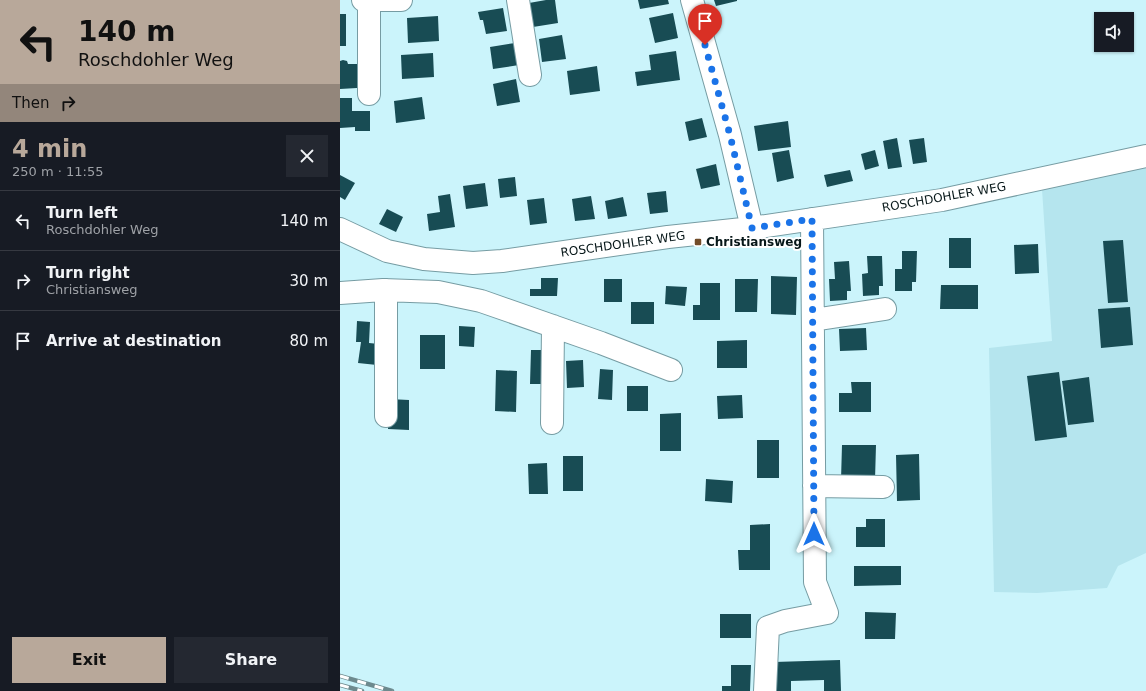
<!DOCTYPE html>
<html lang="en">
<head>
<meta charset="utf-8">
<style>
  :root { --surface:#171b24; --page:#242831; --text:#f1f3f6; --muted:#9ea1a6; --line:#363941; --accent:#b8a89a }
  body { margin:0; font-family:"DejaVu Sans",sans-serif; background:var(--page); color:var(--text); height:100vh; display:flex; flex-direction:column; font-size:15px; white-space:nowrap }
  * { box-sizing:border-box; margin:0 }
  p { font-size:13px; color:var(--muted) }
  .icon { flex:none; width:22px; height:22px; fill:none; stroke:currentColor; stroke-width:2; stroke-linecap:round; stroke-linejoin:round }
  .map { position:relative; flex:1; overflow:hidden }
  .side { display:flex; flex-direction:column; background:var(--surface); width:340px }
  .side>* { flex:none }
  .top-card { background:#b8a89a; color:#111; overflow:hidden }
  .fabs { position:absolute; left:754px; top:12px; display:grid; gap:8px }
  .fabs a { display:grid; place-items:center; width:40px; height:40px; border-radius:0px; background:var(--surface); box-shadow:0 1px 3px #0004; font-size:20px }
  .pin { position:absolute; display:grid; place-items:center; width:34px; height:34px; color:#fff; margin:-41px -17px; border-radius:50% 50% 50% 0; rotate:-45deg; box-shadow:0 0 4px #0007 }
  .pin .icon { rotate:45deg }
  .me { position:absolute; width:44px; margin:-22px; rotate:0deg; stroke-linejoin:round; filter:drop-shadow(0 0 3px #0008) }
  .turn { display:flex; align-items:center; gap:14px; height:84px; padding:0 12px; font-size:18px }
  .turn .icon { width:52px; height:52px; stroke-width:2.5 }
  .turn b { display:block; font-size:28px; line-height:34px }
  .then { display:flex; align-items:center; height:38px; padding:0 12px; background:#0003; gap:8px; font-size:15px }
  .round { display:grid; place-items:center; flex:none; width:42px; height:42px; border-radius:0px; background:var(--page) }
  .summary { display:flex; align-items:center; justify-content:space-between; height:68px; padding:0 12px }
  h1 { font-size:24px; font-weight:700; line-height:30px; color:var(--accent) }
  .cta { display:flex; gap:8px; margin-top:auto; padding:8px 12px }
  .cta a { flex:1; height:46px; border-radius:0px; background:var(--accent); color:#111; font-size:16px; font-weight:700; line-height:46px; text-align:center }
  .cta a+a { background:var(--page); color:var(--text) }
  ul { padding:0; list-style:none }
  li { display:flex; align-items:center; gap:12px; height:60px; padding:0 12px; border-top:1px solid var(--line) }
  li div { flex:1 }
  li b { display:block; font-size:15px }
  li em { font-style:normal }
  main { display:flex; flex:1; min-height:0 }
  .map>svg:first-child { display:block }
  .built { fill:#b5e5ee }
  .building { fill:#184c54 }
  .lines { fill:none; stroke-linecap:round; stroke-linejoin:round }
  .minor-casing { stroke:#769ca3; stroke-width:24 }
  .minor { stroke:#fff; stroke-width:22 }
  .rail-casing { stroke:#6d8a8e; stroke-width:4.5 }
  .rail { stroke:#fff; stroke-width:3; stroke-dasharray:9; stroke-linecap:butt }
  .route { stroke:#1a73e8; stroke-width:7; stroke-dasharray:0 12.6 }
  .poi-dot { fill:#724c29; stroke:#fff; stroke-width:1.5 }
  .labels { text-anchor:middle; stroke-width:4; stroke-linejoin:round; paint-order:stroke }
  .street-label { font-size:12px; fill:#071719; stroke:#fff }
  .poi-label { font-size:12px; font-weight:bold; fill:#071719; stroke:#fff; text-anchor:start }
</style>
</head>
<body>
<main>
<section class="side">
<div class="top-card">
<div class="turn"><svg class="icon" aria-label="left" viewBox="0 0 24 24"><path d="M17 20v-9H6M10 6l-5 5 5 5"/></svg><div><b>140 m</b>Roschdohler Weg</div></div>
<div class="then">Then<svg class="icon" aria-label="right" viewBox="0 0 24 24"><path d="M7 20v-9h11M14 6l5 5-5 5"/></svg></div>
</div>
<div class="summary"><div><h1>4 min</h1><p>250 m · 11:55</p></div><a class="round"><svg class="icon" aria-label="close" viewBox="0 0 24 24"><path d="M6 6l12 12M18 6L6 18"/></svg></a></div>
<ul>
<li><svg class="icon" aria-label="left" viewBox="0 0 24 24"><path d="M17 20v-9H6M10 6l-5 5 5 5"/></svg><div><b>Turn left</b><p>Roschdohler Weg</p></div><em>140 m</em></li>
<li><svg class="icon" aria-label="right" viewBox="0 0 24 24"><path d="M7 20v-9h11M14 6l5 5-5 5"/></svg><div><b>Turn right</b><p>Christiansweg</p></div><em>30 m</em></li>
<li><svg class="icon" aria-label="arrive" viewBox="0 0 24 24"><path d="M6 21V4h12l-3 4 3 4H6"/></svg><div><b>Arrive at destination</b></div><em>80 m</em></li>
</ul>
<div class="cta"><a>Exit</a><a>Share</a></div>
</section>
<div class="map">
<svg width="806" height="691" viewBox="0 0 806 691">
  <rect width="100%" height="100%" fill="#cbf4fb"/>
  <path class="built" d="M806,167V553L778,566L767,588L697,593L654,592L649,348L712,341L702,189Z"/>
  <path class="building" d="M206,0H215L218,23L193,27L189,3Z
    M298,0H328L329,4L300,9Z
    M374,0H397V1L376,6Z
    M163,8L167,31L146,34L143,20H140L138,12Z
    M333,13L338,38L315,43L309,18Z
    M0,14H6V46H0Z
    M98,16L99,41L68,43L67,18Z
    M222,35L226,59L202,62L199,39Z
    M175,43L179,65L153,69L150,47Z
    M336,51L340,80L297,86L295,72L311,70L309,55Z
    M93,53L94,77L62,79L61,55Z
    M3,60L7,61L8,64H17V88L0,89V61Z
    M257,66L260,91L230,95L227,71Z
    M176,79L180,102L157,106L153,84Z
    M82,97L85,119L56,123L54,101Z
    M0,98H12V111H30V131H15V127L0,128Z
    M362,118L367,137L349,141L345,122Z
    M448,121L451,147L418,151L414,126Z
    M557,138L562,167L548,169L543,141Z
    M584,138L587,162L573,164L569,140Z
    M449,150L454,178L437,182L432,153Z
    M535,150L539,166L525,170L521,154Z
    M376,164L380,185L361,189L356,169Z
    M510,170L513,181L487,187L484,175Z
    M0,175L15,183L5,200L0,197Z
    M175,177L177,196L160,198L158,179Z
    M145,183L148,206L126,209L123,186Z
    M326,191L328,212L310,214L307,193Z
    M110,194L115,227L89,231L87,214L100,212L98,196Z
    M251,196L255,219L235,221L232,199Z
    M283,197L287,216L268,219L265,201Z
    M204,198L207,223L190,225L187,200Z
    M47,209L63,217L56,232L39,224Z
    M609,238H631V268H609Z
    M783,240L788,302L768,303L763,241Z
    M698,244L699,273L675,274L674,245Z
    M562,251H577L576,282H572V291H555V269H562Z
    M527,256H542L543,286H539V295L523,296L522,274L528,273Z
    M509,261L511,291H507V300L490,301L489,279H495L494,262Z
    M431,276L457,277L456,315L431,314Z
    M201,278H218L217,296H190V289H201Z
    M264,279H282V302H264Z
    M395,279H418L417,312H395Z
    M360,283H380V320H353V305H360Z
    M601,285H638V309H600Z
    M326,286L347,287L345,306L325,304Z
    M291,302H314V324H291Z
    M790,307L793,345L761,348L758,309Z
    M17,321L30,322L29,343L39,344L37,365L18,363L21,342H16Z
    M119,326L135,327L134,347L119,346Z
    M526,328L527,350L500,351L499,329Z
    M80,335H105V369H80Z
    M407,340V368H377V341Z
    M191,350H208V384H190Z
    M243,360L244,387L227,388L226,361Z
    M260,369L273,370L272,400L258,399Z
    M156,370L177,371L176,412L155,411Z
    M719,372L727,437L695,441L687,376Z
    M749,377L754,422L728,425L722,381Z
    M511,382H531V412H499V393H512Z
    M287,386H308V411H287Z
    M402,395L403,418L378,419L377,396Z
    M49,399L69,400V430L48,429Z
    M341,413V451H320V414Z
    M417,440H439V478H417Z
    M502,445H536L535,480H501Z
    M579,454L580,500L557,501L556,455Z
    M223,456H243V491H223Z
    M207,463L208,494H189L188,464Z
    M366,479L393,481L392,503L365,501Z
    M526,519H545V547H516V527H526Z
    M430,524V570H399L398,550H410V525Z
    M514,566H561V585L514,586Z
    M525,612L556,613L555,639H525Z
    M380,614H411V638H380Z
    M500,660L501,691H484V680L451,681V691H435L434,662Z
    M391,665H411L410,691H382V686H391Z"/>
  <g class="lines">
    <g class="minor-casing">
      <path id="minor" d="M23,0H61
        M178,0L190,75
        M352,0L390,135L412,228
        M29,94V1
        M0,229L47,251L84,259L133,263L162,261L328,237L412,228L602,200L806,156
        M0,293L43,290L98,292L141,301L261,343L331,370
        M473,320L545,309
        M46,416V290
        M212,423L213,326
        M474,486L543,487
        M425,691L428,627L445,621L487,613L475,582L472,219"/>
    </g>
    <use href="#minor" class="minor"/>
    <g class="rail-casing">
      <path id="rail" d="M0,676L52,691
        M0,685L22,691"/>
    </g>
    <use href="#rail" class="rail"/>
  </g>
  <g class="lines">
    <path class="route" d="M365,45L390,135L412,228L472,219L474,534"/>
  </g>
  <rect class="poi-dot" x="354" y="238" width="8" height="8" rx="2"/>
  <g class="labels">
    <g class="street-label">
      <text transform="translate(604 197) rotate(-10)" y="4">ROSCHDOHLER WEG</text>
      <text transform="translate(283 244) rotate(-8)" y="4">ROSCHDOHLER WEG</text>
    </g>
    <g class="poi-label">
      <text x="366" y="246">Christiansweg</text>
    </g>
  </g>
</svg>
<div class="fabs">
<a><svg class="icon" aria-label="sound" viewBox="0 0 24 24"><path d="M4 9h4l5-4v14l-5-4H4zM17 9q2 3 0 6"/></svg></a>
</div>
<div class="pin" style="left:365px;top:45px;background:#d93025"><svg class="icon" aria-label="arrive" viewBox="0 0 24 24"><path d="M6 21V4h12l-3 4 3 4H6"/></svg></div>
<svg class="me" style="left:474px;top:534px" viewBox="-20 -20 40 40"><path d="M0-17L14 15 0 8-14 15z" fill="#1a73e8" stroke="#fff" stroke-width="4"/></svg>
</div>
</main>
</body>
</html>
